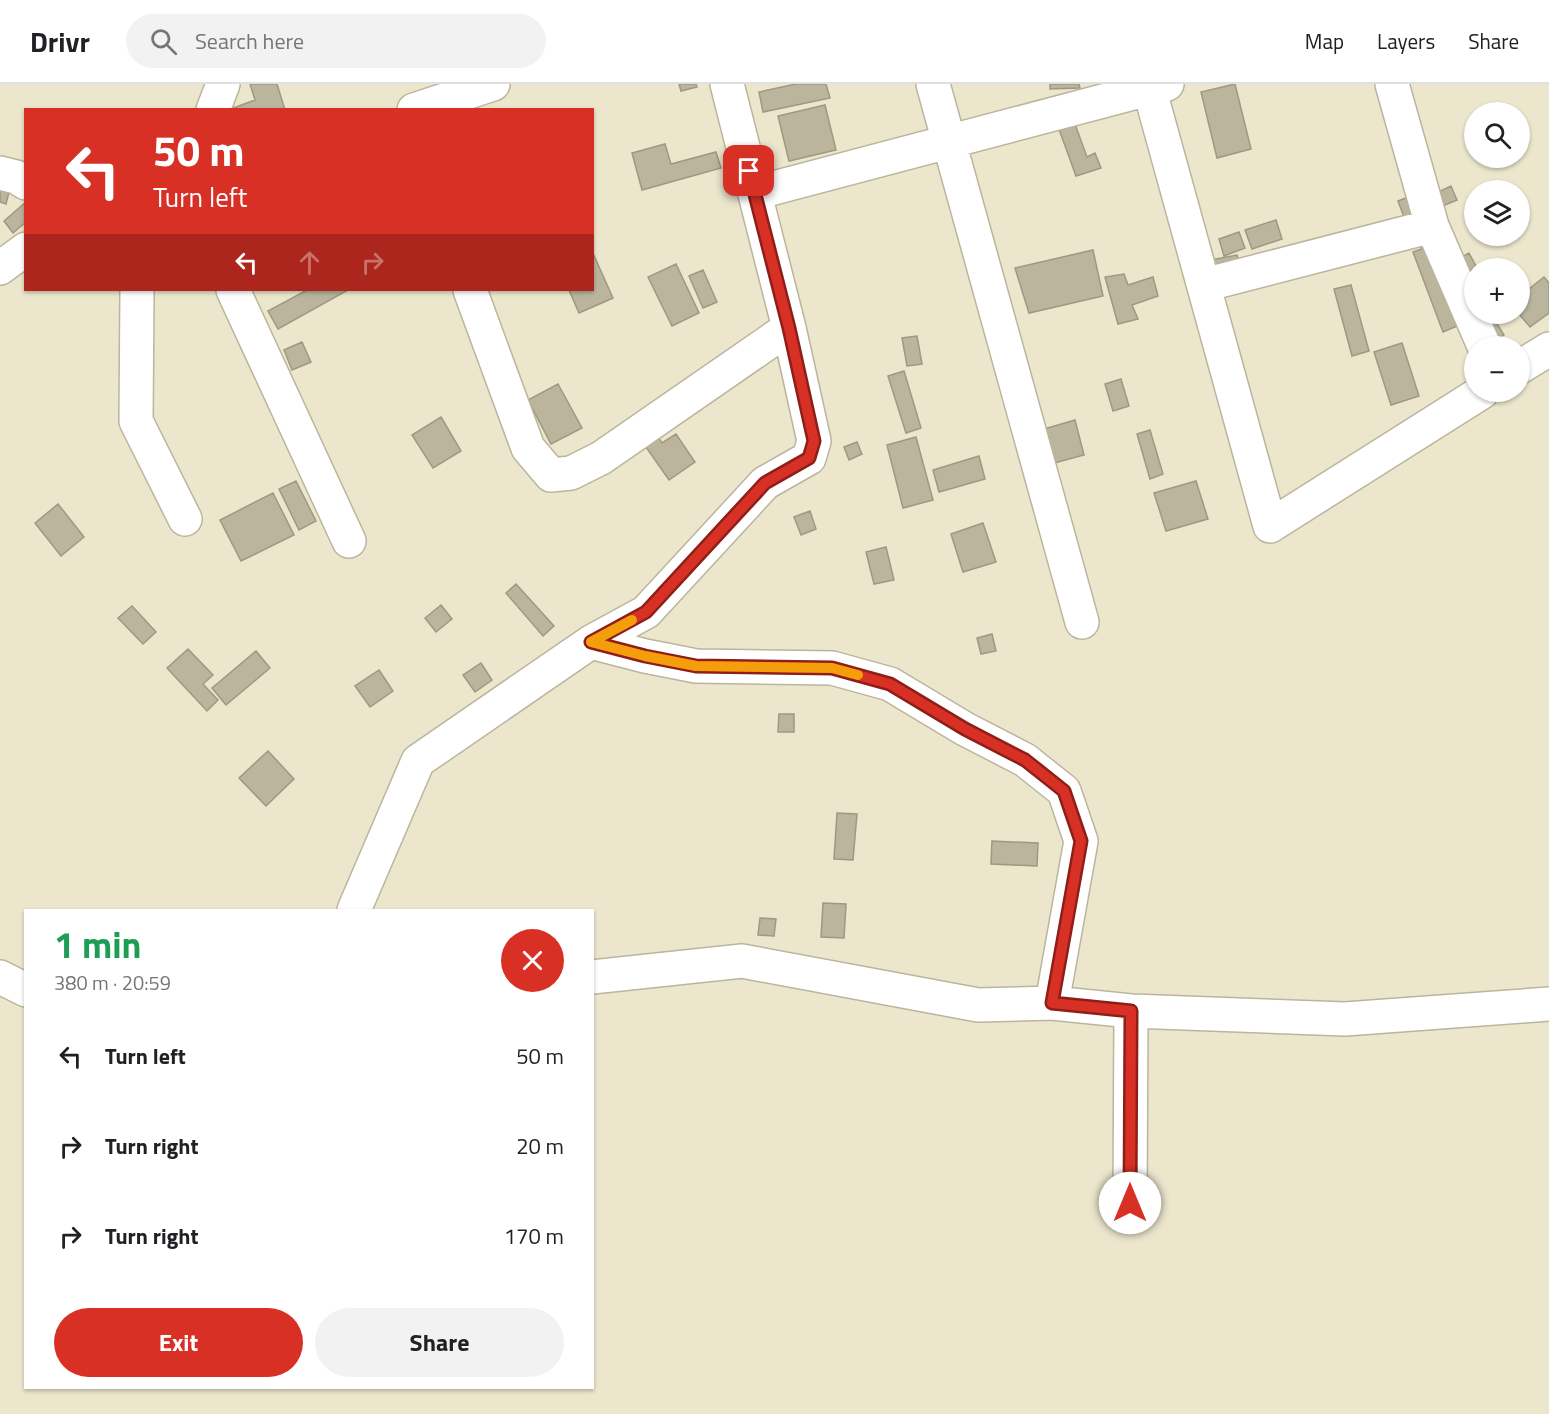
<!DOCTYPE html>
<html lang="en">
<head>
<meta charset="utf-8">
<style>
  :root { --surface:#fff; --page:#f2f2f2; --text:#202124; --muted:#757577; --line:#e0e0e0; --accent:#d93025 }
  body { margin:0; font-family:"Titillium Web",sans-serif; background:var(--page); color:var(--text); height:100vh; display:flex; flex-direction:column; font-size:22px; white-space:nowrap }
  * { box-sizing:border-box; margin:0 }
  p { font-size:20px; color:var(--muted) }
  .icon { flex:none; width:33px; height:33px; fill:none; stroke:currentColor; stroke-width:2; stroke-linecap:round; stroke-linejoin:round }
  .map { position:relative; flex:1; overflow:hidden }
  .drawer { position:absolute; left:24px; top:825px; width:570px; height:480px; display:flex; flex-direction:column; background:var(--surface); border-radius:0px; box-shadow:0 2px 4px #0004 }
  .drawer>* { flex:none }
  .guide { position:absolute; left:24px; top:24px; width:570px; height:183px; border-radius:0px; box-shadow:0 2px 4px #0004; background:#d93025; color:#fff; overflow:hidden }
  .tools { position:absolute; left:1464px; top:18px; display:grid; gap:12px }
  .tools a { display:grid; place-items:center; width:66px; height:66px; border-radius:50%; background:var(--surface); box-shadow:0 2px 4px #0004; font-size:30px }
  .pin { position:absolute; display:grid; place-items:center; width:51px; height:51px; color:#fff; margin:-26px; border-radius:12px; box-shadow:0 3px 9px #0006 }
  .me { position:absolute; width:66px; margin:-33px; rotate:0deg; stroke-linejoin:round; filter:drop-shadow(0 0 4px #0008) }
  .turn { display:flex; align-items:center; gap:21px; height:126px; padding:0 30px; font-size:27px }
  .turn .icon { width:78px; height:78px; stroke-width:2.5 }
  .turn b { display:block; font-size:42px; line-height:51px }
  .lanes { display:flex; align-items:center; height:57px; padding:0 30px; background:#0003; justify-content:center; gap:30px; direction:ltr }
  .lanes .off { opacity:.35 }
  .round { display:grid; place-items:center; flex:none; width:63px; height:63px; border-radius:32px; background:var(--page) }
  .summary { display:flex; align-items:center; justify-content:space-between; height:102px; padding:0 30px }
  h1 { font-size:36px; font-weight:700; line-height:45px; color:#1e9e55 }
  .cta { display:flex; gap:12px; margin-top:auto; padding:12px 30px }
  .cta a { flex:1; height:69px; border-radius:36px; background:var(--accent); color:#fff; font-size:24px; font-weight:700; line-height:69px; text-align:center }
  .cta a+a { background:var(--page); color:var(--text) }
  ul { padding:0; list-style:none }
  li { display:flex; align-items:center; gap:18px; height:90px; padding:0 30px }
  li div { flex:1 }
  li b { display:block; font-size:22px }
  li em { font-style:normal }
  header { display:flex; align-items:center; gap:36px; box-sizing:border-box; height:84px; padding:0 30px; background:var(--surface); border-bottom:2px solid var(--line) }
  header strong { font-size:28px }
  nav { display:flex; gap:33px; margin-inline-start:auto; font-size:21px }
  .search { width:420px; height:54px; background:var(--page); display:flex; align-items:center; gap:15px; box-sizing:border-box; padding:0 21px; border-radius:33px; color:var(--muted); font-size:22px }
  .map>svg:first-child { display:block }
  .building { fill:#bbb59d; stroke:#9f9882; stroke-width:1.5 }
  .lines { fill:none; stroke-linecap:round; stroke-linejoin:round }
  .minor-casing { stroke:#bbb59d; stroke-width:36 }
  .minor { stroke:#fff; stroke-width:33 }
  .route-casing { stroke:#8d1f18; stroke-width:15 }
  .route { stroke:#d93025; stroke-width:10 }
  .slow { stroke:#f59e0b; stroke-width:10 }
</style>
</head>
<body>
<header>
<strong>Drivr</strong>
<div class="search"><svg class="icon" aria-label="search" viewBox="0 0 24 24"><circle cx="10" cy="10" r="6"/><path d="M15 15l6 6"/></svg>Search here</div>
<nav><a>Map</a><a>Layers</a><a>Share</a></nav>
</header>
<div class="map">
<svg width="1549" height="1330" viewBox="0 0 1549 1330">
  <rect width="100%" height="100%" fill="#ece6cd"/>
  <path class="building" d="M250,0H277L285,26H228L255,16Z
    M679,0H696L697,3L681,7Z
    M796,0H826L830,14L763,28L759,8Z
    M1050,0H1079L1080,4L1050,5Z
    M1235,0L1251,65L1217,74L1201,8Z
    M825,21L836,66L789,77L778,32Z
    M1072,32L1087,73L1095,69L1101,84L1076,92L1056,37Z
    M665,60L671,80L716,68L721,84L642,106L632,69Z
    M0,100L10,104L6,120L0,118Z
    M1451,102L1457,116L1440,123L1434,110Z
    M1411,112L1417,128L1404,133L1398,117Z
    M26,118V138L13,149L4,137Z
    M1276,136L1282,155L1252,165L1245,146Z
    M1239,148L1245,164L1224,172L1219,155Z
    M1427,163L1457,242L1443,248L1413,168Z
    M1093,166L1103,212L1029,229L1015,184Z
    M592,167L613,214L579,229L569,206H592Z
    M1469,169L1477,184L1460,193L1453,178Z
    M1237,171L1241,185L1213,191L1210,176Z
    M676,180L699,229L672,242L648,193Z
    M703,186L717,218L703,224L689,192Z
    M1124,190L1128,201L1153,193L1158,212L1132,221L1138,235L1118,240L1105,193Z
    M1544,193L1549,199V229L1530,243L1519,230L1520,212Z
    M1351,201L1369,267L1352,272L1334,205Z
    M307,206H348L278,245L268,227Z
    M1477,230H1491L1504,251L1490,259Z
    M917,252L922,280L907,282L902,254Z
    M302,258L311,278L292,286L284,266Z
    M1402,259L1419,312L1391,321L1374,268Z
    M904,287L921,344L906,349L888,292Z
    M1121,295L1129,322L1113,327L1105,300Z
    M558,300L582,344L551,360L528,316Z
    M441,333L461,367L433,384L412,351Z
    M1075,336L1084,371L1054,379L1044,345Z
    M1150,346L1163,390L1150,395L1137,350Z
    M654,347L662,359L676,350L695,378L669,396L641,356Z
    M916,353L933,416L903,424L887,361Z
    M857,358L862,370L849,376L844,363Z
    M979,372L985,395L939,408L933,386Z
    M296,397L316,437L299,446L279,405Z
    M1196,397L1208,435L1166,447L1154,409Z
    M273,409L294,451L241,477L220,436Z
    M58,420L84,453L61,472L35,439Z
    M810,427L816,445L801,451L794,433Z
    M983,439L996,478L963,488L951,450Z
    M886,463L894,496L874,500L866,468Z
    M516,500L554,542L543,552L506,509Z
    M441,521L452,535L436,548L425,534Z
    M132,522L156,548L143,560L118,534Z
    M992,550L996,567L981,570L977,554Z
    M188,565L213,591L203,600L218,616L207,627L167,584Z
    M256,567L270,584L226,621L212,604Z
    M481,579L492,596L475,608L463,591Z
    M379,586L393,607L370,623L355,602Z
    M779,630H794V648H778Z
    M268,667L294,695L266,722L239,694Z
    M837,729L857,730L853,776L834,775Z
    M992,757L1038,759L1037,782L991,780Z
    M823,819L846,820L844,854L821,853Z
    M760,834L776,835L774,852L758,851Z"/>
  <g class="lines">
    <g class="minor-casing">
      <path id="minor" d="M933,0L1082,538
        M1148,0L1270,442L1482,308
        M1392,0L1432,142L1484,262
        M213,26L223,0
        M414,26L493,0
        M0,89L16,93L26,99
        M755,109L1167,0
        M0,184L26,165
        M1204,201L1432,142
        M137,206L136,337L185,435
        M233,206L349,457
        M470,206L528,364L551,391L571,389L601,374L789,244
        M1520,283L1549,265
        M591,558L645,572L696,582L832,584L890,600L965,645L1025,676L1064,707L1081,757L1052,919
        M354,826L418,677L591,558L646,528L765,399L809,374L814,357L789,244L727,0
        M0,893L26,906
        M592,893L742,877L978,921L1052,919L1131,927L1345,935L1549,920
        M1130,1119L1131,927"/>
    </g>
    <use href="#minor" class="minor"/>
  </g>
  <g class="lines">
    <g class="route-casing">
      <path id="route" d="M749,87L789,244L814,357L809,374L765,399L646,528L591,558L645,572L696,582L832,584L890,600L965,645L1025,676L1064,707L1081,757L1052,919L1131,927L1130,1119"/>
    </g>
    <use href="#route" class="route"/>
    <path class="slow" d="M632,536L591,558L645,572L696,582L832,584L858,591"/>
  </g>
</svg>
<div class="tools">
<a><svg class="icon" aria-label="search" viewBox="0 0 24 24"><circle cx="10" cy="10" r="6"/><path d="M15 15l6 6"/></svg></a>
<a><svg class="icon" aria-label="layers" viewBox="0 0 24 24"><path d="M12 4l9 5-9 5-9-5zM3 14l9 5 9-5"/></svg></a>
<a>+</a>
<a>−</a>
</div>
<div class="pin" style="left:749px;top:87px;background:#d93025"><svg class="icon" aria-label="arrive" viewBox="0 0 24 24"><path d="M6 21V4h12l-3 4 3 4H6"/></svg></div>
<svg class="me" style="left:1130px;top:1119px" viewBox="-20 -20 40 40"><circle r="19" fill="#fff"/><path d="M0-13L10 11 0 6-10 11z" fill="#d93025"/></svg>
<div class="guide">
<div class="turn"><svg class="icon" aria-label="left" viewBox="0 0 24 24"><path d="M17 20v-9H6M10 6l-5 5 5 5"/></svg><div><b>50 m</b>Turn left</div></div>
<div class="lanes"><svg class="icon" aria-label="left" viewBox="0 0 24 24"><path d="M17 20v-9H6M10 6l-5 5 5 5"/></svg><svg class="icon off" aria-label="ahead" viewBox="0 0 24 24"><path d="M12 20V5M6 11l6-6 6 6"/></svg><svg class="icon off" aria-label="right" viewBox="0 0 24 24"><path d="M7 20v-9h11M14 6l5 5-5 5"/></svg></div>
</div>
<section class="drawer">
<div class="summary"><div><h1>1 min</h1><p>380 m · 20:59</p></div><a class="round" style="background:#d93025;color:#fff"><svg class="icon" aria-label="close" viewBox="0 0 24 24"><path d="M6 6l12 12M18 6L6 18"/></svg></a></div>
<ul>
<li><svg class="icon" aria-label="left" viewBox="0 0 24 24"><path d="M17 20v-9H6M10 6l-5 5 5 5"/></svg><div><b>Turn left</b></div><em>50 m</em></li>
<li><svg class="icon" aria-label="right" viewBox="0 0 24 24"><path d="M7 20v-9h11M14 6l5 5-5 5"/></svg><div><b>Turn right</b></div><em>20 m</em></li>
<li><svg class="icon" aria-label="right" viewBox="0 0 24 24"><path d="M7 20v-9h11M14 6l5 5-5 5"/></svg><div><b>Turn right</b></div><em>170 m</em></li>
</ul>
<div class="cta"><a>Exit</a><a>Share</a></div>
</section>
</div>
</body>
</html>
